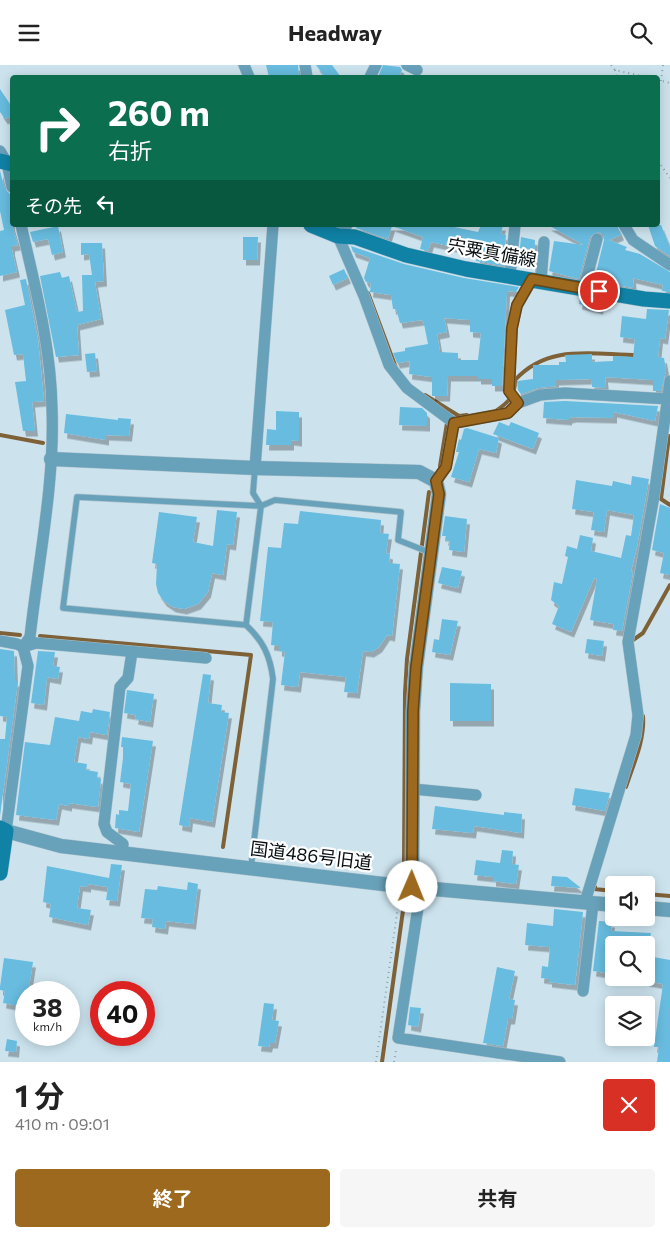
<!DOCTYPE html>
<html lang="ja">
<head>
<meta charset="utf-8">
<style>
  :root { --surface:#fff; --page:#f6f6f6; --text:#222; --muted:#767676; --accent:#9c691e }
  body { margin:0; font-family:Commissioner,"Noto Sans JP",sans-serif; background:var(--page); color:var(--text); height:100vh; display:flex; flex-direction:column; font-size:19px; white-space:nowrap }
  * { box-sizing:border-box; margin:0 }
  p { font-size:16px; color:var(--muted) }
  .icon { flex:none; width:28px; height:28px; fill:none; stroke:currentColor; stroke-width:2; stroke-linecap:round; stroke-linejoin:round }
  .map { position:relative; height:997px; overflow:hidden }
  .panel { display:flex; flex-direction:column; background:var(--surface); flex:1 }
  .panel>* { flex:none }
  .banner { position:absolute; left:10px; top:10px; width:650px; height:152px; border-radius:5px; box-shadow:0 2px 12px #0003; background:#0b6e4f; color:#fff; overflow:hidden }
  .fabs { position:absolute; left:605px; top:811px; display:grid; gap:10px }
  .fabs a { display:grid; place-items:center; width:50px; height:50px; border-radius:5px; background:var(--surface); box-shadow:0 2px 12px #0003; font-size:25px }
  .speed { position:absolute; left:15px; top:916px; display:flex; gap:10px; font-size:25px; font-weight:700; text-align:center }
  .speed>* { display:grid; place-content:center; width:65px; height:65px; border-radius:50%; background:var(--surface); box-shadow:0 2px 12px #0003; line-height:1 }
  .speed small { font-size:12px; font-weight:400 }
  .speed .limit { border:8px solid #d22; background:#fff; color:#111 }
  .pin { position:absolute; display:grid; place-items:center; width:42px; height:42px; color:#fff; margin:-21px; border:2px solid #fff; border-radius:50%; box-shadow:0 1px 5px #0007 }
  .me { position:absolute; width:55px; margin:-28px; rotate:1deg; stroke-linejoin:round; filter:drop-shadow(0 0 4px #0008) }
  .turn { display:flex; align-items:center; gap:18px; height:105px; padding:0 15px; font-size:22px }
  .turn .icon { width:65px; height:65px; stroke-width:2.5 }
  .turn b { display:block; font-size:35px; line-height:42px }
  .then { display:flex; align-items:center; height:48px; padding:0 15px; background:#0003; gap:10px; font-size:19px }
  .round { display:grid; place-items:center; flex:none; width:52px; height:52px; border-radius:5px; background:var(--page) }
  .headline { display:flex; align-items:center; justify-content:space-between; height:85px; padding:0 15px }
  h1 { font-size:30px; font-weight:700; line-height:38px }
  .action { display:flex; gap:10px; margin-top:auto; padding:10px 15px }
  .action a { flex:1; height:58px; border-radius:5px; background:var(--accent); color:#fff; font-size:20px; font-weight:700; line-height:58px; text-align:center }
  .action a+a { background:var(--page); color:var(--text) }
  header { display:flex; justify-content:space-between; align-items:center; height:65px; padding:0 15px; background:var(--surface); font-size:22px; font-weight:700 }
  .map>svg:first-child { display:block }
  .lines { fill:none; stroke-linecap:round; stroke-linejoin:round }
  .stream { stroke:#7f6138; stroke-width:4 }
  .building { fill:#68bcdf; fill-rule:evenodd; filter:url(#shadow) }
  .service-casing { stroke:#acc1cb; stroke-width:7 }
  .minor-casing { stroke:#acc1cb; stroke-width:12 }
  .tertiary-casing { stroke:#acc1cb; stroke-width:15 }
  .secondary-casing { stroke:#acc1cb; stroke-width:16 }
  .path { stroke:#8ea0a9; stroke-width:2; stroke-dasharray:1 4; stroke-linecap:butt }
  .service { stroke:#68a1ba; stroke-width:5.5 }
  .minor { stroke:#68a1ba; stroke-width:11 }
  .tertiary { stroke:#68a1ba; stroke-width:14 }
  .secondary { stroke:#0f82a6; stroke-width:15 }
  .route-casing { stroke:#654414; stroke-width:12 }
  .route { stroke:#9c691e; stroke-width:9 }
  .labels { text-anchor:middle; stroke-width:4.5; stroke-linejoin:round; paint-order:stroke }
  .street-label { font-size:18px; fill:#070e12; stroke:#fff }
</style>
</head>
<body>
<header><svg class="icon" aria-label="menu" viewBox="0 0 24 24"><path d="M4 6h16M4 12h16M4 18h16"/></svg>Headway<svg class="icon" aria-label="search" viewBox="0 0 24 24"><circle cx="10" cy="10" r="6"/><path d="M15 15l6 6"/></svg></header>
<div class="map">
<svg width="670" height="997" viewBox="0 0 670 997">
  <defs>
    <filter id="shadow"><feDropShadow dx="3" dy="5.5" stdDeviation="0" flood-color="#0004"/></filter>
  </defs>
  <rect width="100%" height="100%" fill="#cce3ee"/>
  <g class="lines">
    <path class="stream" d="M368,228L396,303
      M425,330L459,351L467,350
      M496,346C509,337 515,331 515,315C549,278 593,290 638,290
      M0,370L43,378
      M669,371L661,434L670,440
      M440,401L447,358
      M0,568L20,570
      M40,571L251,590L223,782
      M633,575L643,568L670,520
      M626,722C633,700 645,675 643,651
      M404,800L405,628L407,594L429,427
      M595,822L594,824L614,826
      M646,829L670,831
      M382,997L405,831"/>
  </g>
  <path class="building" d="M266,0H298L299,12H269Z
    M316,0H332L341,12H325Z
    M383,0L400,2L402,5L399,12H378Z
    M0,24L12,42V50L5,54L0,47Z
    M0,106L5,124L10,129L12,160L18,180L12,181V185L17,207L0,211V166L4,165L0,146Z
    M357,160H445L478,167L481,160H503L501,169L506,170L503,201L476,196L478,187L454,180V182L431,177L428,186L420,184L423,172L392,161L388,174L356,163Z
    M548,160H617L621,170L609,175L627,182L625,185L640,189L670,207V227L662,226L663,220L633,213L634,223L594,216L604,175L603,169L598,167L590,172L579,214L549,206L554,176L584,180Z
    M648,160H661L670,182V191L655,181Z
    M58,161L63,187L52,190L48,174L33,177L30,167Z
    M243,172H258L257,195H243Z
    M521,172L535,175L534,203H532L533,194L519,192Z
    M81,178H102L104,216L95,217L101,254L77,260L79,290L56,292L40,211L60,207L62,213L69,211L77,247L83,246L82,210H92L89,189L81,190Z
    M351,181L404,199L464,213L519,222L516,227L507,226L502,321H492V314H478V311H448L447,331H432V312L409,309L410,296L397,298L393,288L405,286V283L428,279L424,259L422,255L400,258L396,244H393L391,230L370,227L371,218L366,217L364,213L370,193L353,187ZM444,253L470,255V267L481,268L478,295H458V288L440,287L437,269L447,267Z
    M344,204L348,213L333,220L329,211Z
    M26,214L38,275L44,336L32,337L35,366H23L15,317L26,316L23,289L14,290L5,245L25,240L20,215Z
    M580,233L602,236L600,244L579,239Z
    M647,244L669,245L665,274L660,273L658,292L664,293L666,305L661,326H653V315L605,312L606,323L592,322L591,314L556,315V321L538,323L521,329L518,325L517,316L533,314V300H559V297H566L565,290L592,289V297L613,296V291L633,292L635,274L620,272L622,251L646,254Z
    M95,288L97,306L87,307L85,289Z
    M565,336L658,341L655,356L614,347V353L574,352L569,353V355L543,353L544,337Z
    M400,342L422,343L427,348V361L399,360Z
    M276,346L299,347V376L291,375V380H266L267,364L276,365Z
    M66,349L118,355V353L131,354L129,371L106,370V375L64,368Z
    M499,357L509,361L511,357L539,368L533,384L493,369Z
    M467,363L499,373L496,388L479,384L469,417L451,412L459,387H456L459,374L461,375L464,364Z
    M632,411L649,414L637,482L631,506L633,507L622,566L613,565L614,559L590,555L597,514L594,513L571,567L552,559L559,541L551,535L554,517L562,519L568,492L565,491L567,481L577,484L580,470L593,473L591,486L621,493L626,470L631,471L634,450L607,445L604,467L591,465L594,447L572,444L576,415L612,421L613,416L631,420Z
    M660,439L670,443V510L660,508L664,488L652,485Z
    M217,445L237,447L233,480L227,479L223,510L212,508L208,527L198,539L184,544L173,542L164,536L158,528L156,519L157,499L152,498L159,447L197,452L193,477L213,481Z
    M300,446L381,455L380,468L389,469L386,488L390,489L389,498L400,499L392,571L387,570L379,582L371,587L363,586L357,628L344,627L346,612L300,607L298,622L281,620L285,587L279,586V581L271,580L273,557L260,556L268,482L281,483L284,458L298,459Z
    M445,451L467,454L464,487L449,485L450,476L445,475L446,471H442Z
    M442,502L462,506L458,523L438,518Z
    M442,554L458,556L450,590L432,587L434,574L439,575Z
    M587,574L604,576L602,591L585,588Z
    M0,584L14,586L15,616H18L0,751V674H5L7,652L0,651Z
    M38,586L55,587L53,601L60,602L58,614L47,612L44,640L31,638Z
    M203,609L211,610L208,638L222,640L221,647L229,648L212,757L190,753L189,762L179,760Z
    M450,618L491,619V656H450Z
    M127,625L154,629L150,657L135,654L136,650L124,648Z
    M93,644L110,647L107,670L90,667L89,674L78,672L74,697L87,699L86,705L98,707L97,713L101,714L98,742L69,738V741L59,739L56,755L16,750L25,677L50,680L55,652L79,656L81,646L92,648Z
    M122,672L153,676L139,767L115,763L116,749L119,750V745L128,746L131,719L120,717L123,693V682H121Z
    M575,723L610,728L605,746L572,740Z
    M435,741L504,750V747L522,749L521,768L474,761L473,768L432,764Z
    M502,785L513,786L512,799L519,800L516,819L493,816V812L474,810L476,795L500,798Z
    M111,799L122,800L117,836L106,835L108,822L88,819V822L80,821L77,843L91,845L88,860L49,852L51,839L43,837L47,801L109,813Z
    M552,811L567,812L581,823L551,821Z
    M188,817L198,819L193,859L166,856L165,864L152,862L153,854L141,853L145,824L157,825L158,821L187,825Z
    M554,844L583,847L575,920L549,917V914L541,913L542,901L548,902L550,882L525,880L527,858L553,861Z
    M599,856L612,857L611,866L651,868L649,880H614V909L593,906Z
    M648,891L670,895V997H657L659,982H654L663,919L646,916Z
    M4,893L33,897L28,928H26V942L3,938L5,926L0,925V922Z
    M497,902L515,906L509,934L515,935L512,954H508L503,981L483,978Z
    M264,938L274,939L272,955L279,956L275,978H270L269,982L258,981Z
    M410,942L421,943L418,962L408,960Z
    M7,974L17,976L16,987L5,986Z"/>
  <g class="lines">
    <g class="service-casing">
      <path id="service" d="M246,560L63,543L77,432L261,441L275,435L401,447L398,475L431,488
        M251,802L273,614C270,590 263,576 246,560L261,441L253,428L255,403"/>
    </g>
    <g class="minor-casing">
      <path id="minor" d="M244,0L249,12
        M305,0L307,12
        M407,0L417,5
        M370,12L376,0
        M0,86L7,98L12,122
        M21,160C35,221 51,281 52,344C55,416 38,499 30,572L23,582
        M347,160L338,171L364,231L389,300L407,323L454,358L508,348L518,338L540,330L565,328L668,334
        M624,160L633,175L670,200
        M510,210L515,160
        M541,216L544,177
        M584,223L597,174
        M518,338L509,326L512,263L517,241L532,214
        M255,403L273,160
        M436,416L446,402L454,358
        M0,576L17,579L23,582L28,601L6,766
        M23,582L36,578L206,593
        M413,724L476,730
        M122,788L123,779L107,767L104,759L120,622L128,613L132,587
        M421,823L398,973L560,997
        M585,837L636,670L638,650L628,577L654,431L670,316
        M583,926L593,838"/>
    </g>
    <g class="tertiary-casing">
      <path id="tertiary" d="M51,394L255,403L419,407L436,416L439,429L416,602L413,646L412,822
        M6,766L61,781L400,821L614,840
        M646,843L670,845"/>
    </g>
    <g class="secondary-casing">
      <path id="secondary" d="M0,96L12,99
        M311,160L338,171L355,172L406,190L466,204L644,234L670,236
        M0,763L6,766L0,808"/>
    </g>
    <path class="path" d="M611,0L615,5L646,12
      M615,5L617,12
      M658,15L670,18
      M661,16L663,0
      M658,96L670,113
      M376,997L399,834
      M394,997L396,985"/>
    <use href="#service" class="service"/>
    <use href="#minor" class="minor"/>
    <use href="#tertiary" class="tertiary"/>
    <use href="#secondary" class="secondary"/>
  </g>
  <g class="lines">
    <g class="route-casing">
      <path id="route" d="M412,822L413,646L416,602L439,429L436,416L446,402L454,358L508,348L518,338L509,326L512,263L517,240L532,214L599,226"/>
    </g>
    <use href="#route" class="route"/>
  </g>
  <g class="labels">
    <g class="street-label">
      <text transform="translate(492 188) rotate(10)" y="6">宍粟真備線</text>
      <text transform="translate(311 791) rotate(7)" y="6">国道486号旧道</text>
    </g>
  </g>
</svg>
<div class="fabs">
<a><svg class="icon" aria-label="sound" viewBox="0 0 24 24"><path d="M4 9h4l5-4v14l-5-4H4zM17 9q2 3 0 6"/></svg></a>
<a><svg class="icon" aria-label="search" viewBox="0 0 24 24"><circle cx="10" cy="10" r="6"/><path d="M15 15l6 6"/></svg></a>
<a><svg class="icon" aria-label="layers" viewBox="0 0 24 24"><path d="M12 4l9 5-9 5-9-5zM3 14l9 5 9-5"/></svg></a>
</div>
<div class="speed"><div>38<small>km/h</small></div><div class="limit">40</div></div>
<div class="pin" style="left:599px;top:226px;background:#d93025"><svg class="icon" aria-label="arrive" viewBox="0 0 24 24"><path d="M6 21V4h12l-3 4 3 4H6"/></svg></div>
<svg class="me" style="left:412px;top:822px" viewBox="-20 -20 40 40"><circle r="19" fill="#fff"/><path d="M0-13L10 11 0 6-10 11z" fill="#9c691e"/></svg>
<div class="banner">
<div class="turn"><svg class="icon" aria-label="right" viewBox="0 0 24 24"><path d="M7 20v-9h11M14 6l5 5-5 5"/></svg><div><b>260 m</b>右折</div></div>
<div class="then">その先<svg class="icon" aria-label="left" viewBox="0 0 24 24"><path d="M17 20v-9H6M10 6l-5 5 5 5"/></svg></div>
</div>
</div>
<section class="panel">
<div class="headline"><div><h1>1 分</h1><p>410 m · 09:01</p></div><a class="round" style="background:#d93025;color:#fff"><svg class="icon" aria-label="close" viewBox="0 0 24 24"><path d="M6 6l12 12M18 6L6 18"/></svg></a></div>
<div class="action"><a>終了</a><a>共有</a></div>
</section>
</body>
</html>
